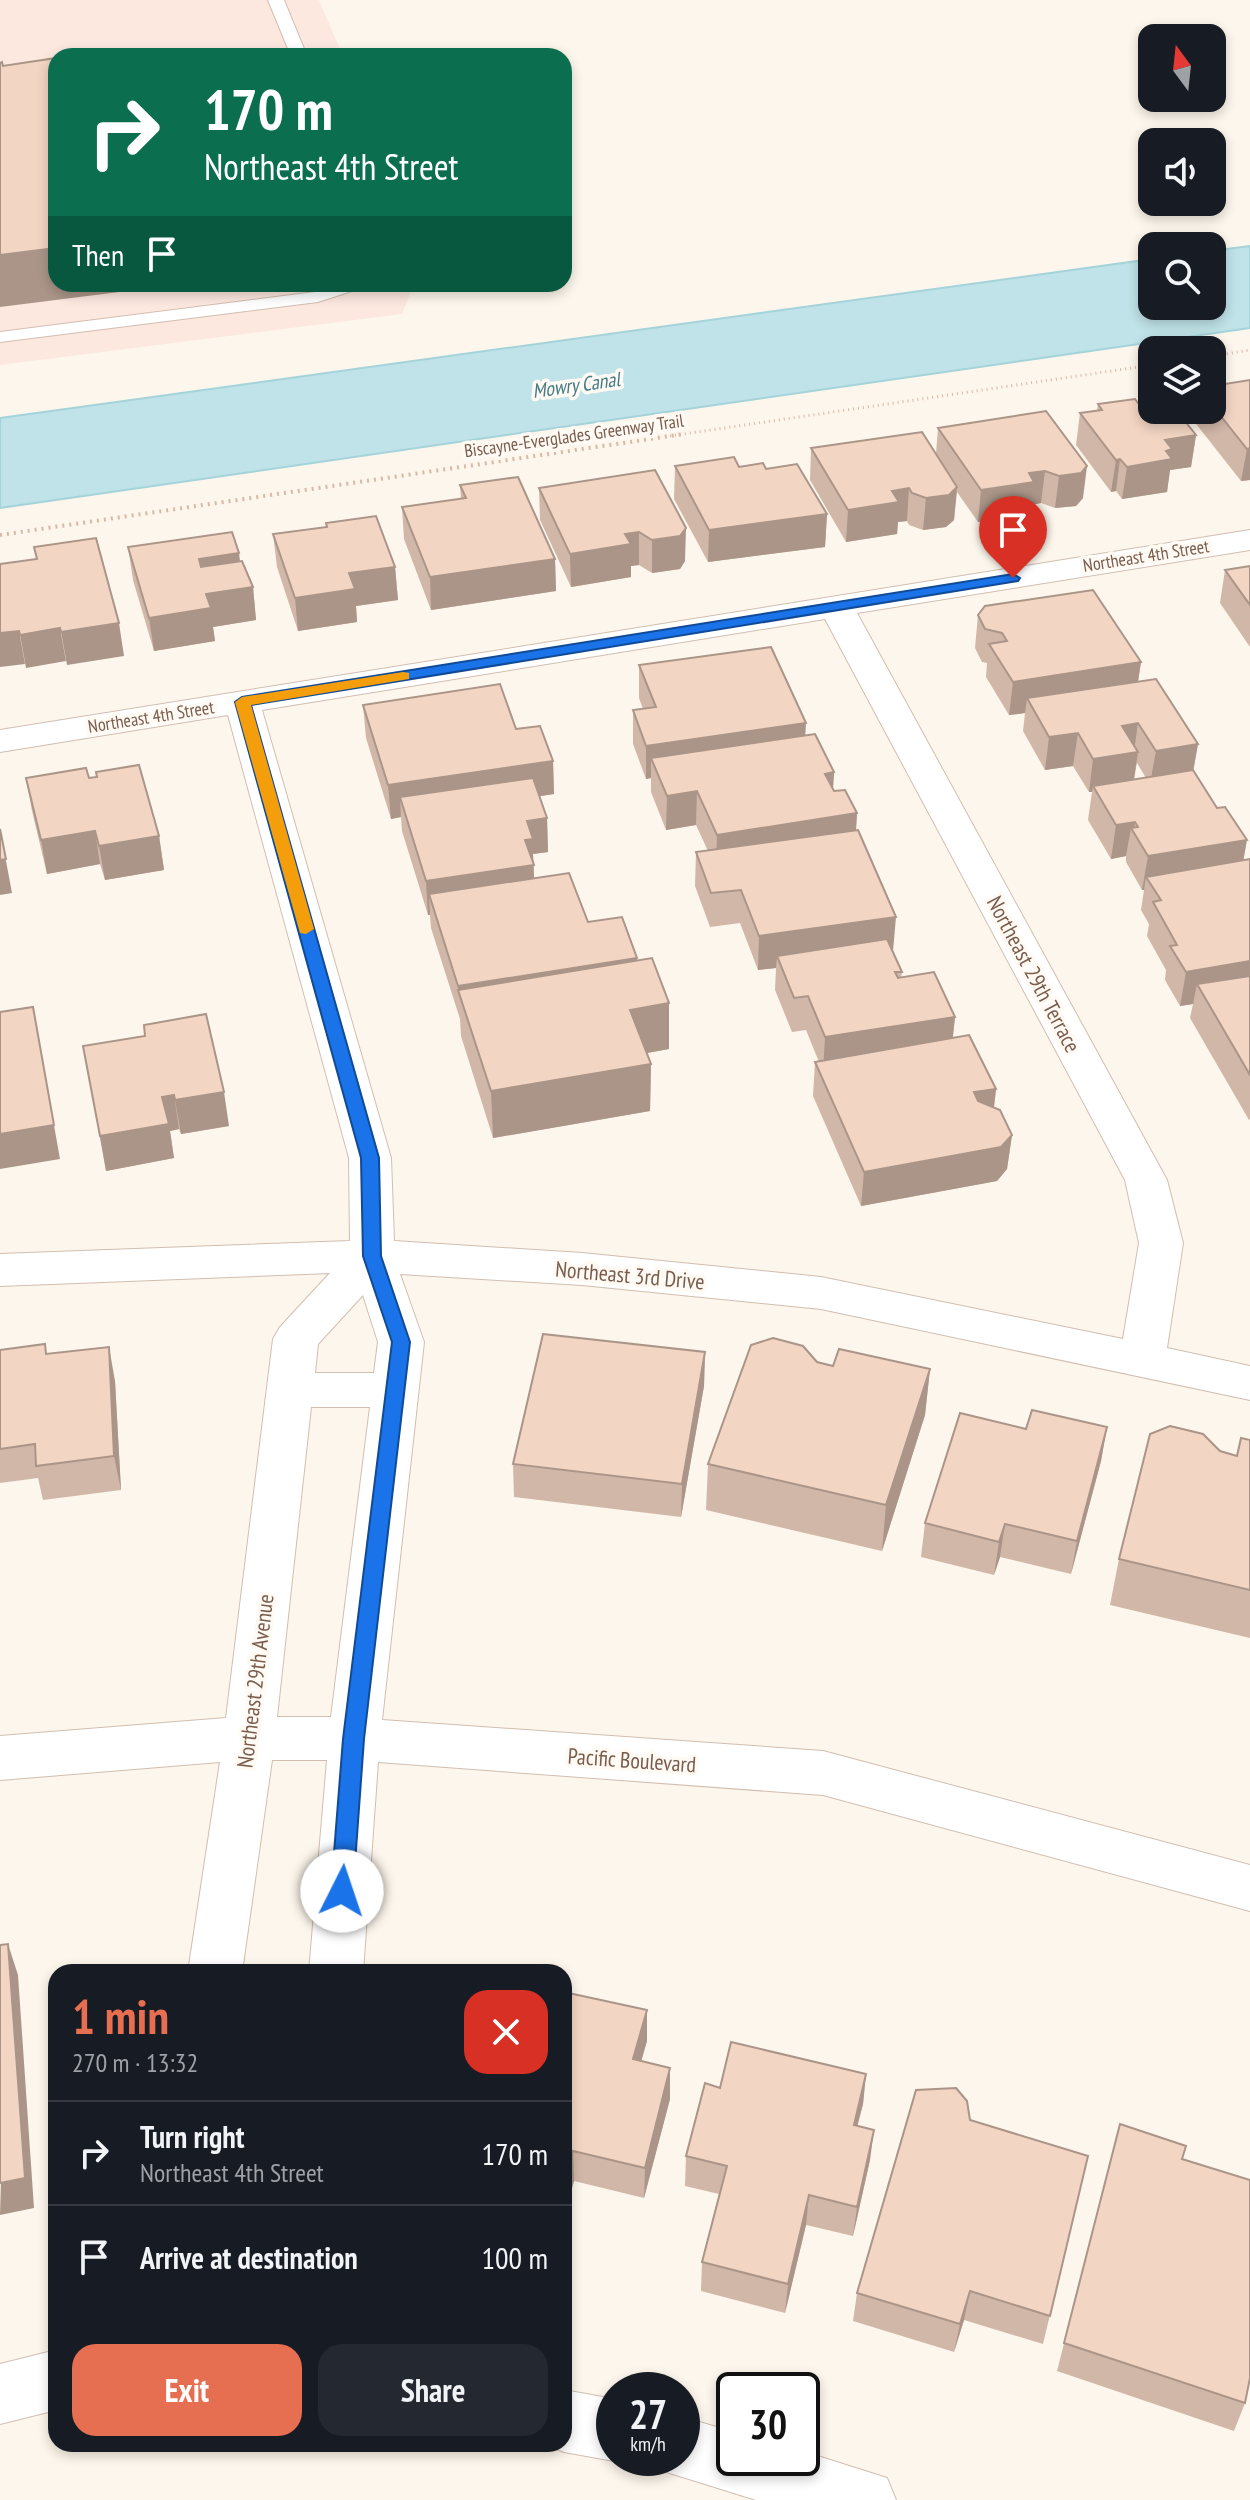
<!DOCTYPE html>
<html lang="en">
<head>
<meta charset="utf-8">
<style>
  :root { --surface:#171b24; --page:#242831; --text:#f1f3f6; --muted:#9ea1a6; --line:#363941; --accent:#e76f51 }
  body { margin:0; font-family:"PT Sans Narrow",sans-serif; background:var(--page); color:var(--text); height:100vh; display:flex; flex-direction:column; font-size:30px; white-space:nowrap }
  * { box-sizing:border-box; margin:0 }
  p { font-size:26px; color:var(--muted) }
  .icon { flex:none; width:44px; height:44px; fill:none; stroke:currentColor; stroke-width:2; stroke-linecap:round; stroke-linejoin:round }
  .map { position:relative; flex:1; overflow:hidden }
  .panel { position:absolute; left:48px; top:1964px; width:524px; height:488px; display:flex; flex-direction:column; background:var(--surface); border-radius:24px; box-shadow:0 4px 12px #0003 }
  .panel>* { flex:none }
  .top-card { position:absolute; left:48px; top:48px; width:524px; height:244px; border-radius:24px; box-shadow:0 4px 12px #0003; background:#0b6e4f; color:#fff; overflow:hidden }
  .needle { width:52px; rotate:345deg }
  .controls { position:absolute; left:1138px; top:24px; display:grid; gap:16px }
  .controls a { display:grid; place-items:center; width:88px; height:88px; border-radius:16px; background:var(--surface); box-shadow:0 4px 12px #0003; font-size:40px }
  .speed { position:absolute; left:596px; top:2372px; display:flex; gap:16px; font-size:40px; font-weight:700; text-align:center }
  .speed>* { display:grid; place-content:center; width:104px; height:104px; border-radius:50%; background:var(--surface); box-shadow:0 4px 12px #0003; line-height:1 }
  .speed small { font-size:20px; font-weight:400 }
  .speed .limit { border:4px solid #111; border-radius:12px; background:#fff; color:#111 }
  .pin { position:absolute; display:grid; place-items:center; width:68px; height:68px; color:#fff; margin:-82px -34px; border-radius:50% 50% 50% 0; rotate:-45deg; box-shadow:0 0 8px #0007 }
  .pin .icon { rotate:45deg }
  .me { position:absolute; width:88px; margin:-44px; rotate:4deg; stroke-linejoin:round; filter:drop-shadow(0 0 6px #0008) }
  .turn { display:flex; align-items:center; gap:28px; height:168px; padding:0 24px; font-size:36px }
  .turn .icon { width:104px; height:104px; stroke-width:2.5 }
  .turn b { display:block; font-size:56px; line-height:68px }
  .then { display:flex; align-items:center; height:76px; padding:0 24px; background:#0003; gap:16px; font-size:30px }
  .round { display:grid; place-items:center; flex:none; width:84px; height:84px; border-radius:24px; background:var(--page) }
  .headline { display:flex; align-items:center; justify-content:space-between; height:136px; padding:0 24px }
  h1 { font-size:48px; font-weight:700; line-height:60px; color:var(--accent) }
  .action { display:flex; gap:16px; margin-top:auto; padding:16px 24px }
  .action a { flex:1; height:92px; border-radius:24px; background:var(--accent); color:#fff; font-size:32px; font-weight:700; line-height:92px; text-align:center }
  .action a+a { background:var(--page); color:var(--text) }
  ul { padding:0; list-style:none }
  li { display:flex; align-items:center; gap:24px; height:104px; padding:0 24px; border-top:2px solid var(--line) }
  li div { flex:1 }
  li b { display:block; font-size:30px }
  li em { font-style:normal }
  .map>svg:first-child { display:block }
  .commercial { fill:#fde8e0 }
  .water { fill:#bfe3e8; stroke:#a5d3da; stroke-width:2 }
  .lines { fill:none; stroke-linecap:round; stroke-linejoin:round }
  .lane-casing { stroke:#d1beb0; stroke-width:2 }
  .street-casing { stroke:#d1beb0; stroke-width:2 }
  .path-far1 { stroke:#d9b8a5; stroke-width:3; stroke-dasharray:1 4; stroke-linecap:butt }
  .path { stroke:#d9b8a5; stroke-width:4; stroke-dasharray:2 5; stroke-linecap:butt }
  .lane { fill:#fff; fill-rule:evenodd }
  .street { fill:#fff; fill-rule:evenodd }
  .wall { fill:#d1b7a8; fill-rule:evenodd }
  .shaded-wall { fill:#aa9588 }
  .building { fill:#f3d5c3; stroke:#aa9588; stroke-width:2 }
  .route { fill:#1a73e8; stroke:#114b97; stroke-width:2 }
  .slow { fill:#f59e0b }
  .labels { text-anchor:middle; stroke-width:7; stroke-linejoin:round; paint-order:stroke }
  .far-street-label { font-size:18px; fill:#7a5c4d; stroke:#fffaf3 }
  .far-water-label { font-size:20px; font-style:italic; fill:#437c86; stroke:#fffaf3 }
  .street-label { font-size:22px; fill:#7a5c4d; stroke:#fffaf3 }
</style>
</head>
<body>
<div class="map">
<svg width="1250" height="2500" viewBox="0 0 1250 2500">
  <rect width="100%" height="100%" fill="#fdf6ec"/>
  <path class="commercial" d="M0,0H319L343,56H56V284H414L402,314L0,365Z"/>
  <path class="water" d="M1250,246V328L0,508V418L1152,259V306H1212V251Z"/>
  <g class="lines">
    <g class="lane-casing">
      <path id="lane" d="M268,0H284L307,56H291Z
        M338,284H364L361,288L318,302L0,342V332L315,292Z"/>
    </g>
    <g class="street-casing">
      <path id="street" d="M1250,530V550L857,613L1167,1180L1183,1243L1167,1348L1250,1366V1400L821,1309L582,1285L400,1274L424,1342L382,1720L823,1751L1250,1865V1911L823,1795L378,1762L363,1972H309L327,1760H272L242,1972H188L220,1762L0,1780V1736L226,1718L273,1339L280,1327L330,1273L0,1286V1254L350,1241L349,1158L228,715L0,752V730ZM825,619L1125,1180L1139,1243L1123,1339L821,1277L582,1253L394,1241L391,1158L262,710ZM363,1295L378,1342L374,1373H315L318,1344ZM311,1407H370L331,1717H277Z
        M56,2350V2410L0,2424V2364Z
        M564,2390L614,2399V2458H620L614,2461L564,2452L546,2444H564Z
        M682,2417L734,2432V2458H802V2451L887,2478L896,2500H756L660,2470L655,2458H682Z"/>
    </g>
    <path class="path-far1" d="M1212,356L1250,350
      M670,436L1152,365"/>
    <path class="path" d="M0,535L684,434"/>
    <use href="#lane" class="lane"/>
    <use href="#street" class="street"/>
  </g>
  <path class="wall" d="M1250,380V480L1241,481L1193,420L1194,410H1212V386Z
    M1138,403L1196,435L1191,467L1170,470L1167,492L1122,499L1116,491L1111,492L1076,445L1080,413L1097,410L1098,404Z
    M1046,411L1083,498L1076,506L1055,508L1041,503L1031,505L1030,514L978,522L957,492L954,520L946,527L923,530L909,525L907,521L898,522L897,534L846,542L810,480L811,448L936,454L938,428Z
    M675,466L766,469L827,514L825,547L708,562L674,499Z
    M655,470L685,561L680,569L652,573L639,565L631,566V577L571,587L540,520L539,488Z
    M460,485L555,559L556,591L431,610L404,539L402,507L461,499Z
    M326,523L395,567L398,600L356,606L357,622L298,631L277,567L273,534L326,527Z
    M128,547L240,561L253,587L256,620L213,627L215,641L154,651L133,580Z
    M1250,566V647L1220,603L1225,570Z
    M978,615L1141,662L1138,681L1198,744L1193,771L1243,860L1250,859V1119L1249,1120L1190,1018L1193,1004L1180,1006L1165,980L1166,970L1147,936L1149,924L1141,910L1144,890H1142L1126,862V856L1111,859L1088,820L1092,792H1089L1073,766L1045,770L1023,731L1025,713L1009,715L986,677L987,663L982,662L975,648ZM1137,762V763L1146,778L1134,780Z
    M639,665L806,736L834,772L833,789L834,791L857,813L856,830L893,951H892L902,972L901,978L955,1017L953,1038L996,1089L994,1108L1012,1135L1007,1169L997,1181L861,1206L813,1096L815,1062H819L806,1030L792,1032L775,990L776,968L758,970L740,923L710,927L695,886L696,852L708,851L696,825L666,830L651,792V778L646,779L633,744V710L643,709L639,698Z
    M363,705L516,729L553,761L554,794L539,796L547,818L548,852L533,854L534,878L588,922L637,960L669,1003V1049L647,1053L651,1064L650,1111L493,1138L461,1036L460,1019L431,928L430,915H428L402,831L401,817L391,819L366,738Z
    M26,778H89L159,836L164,870L105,880L100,864L47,874L32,811Z
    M83,1046L229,1126L181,1134L179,1129L170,1131L174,1158L106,1171Z
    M0,1350L48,1354L115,1381L121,1490L43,1500L38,1478L0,1483Z
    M705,1352L704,1386L681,1517L514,1497L513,1464Z
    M817,1362L833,1366L930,1369L925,1415L882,1551L706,1510L708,1464Z
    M1107,1427L1101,1461L1071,1574L1000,1557L994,1575L921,1557L925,1523L1026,1429Z
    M1250,1440V1638L1110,1605L1119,1559L1220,1451L1237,1456Z
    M564,1992L647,2041L641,2061L670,2068V2099L644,2198L574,2181L565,2212H564Z
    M866,2074L863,2104L857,2126L870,2160L853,2236L806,2225L785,2313L701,2291L702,2262L719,2194L685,2186L686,2156L720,2088Z
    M1120,2124L1182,2159L1245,2403L1234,2431L1057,2371Z
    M1088,2156L1043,2344L964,2320L954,2352L853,2321L857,2293Z"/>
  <path class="shaded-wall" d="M56,248V284H183L0,307V255Z
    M1196,435L1191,467L1170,470L1167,492L1122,499L1127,467L1165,440Z
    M1250,448V480L1241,481L1247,449Z
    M1120,459L1116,491L1111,492L1116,460Z
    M1087,466L1083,498L1076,506L1055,508L1059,476Z
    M1045,471L1041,503L1031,505L1030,514L978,522L981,490L1029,473Z
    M957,487L954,520L946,527L923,530L926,498Z
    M909,488L907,521L898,522L897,534L846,542L848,510L892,491Z
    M827,514L825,547L708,562L709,530Z
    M686,528L685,561L680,569L652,573V540Z
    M639,532V565L631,566V577L571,587L570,554L625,534Z
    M239,553L243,586L203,591L199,559Z
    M555,559L556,591L431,610L430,577Z
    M395,567L398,600L356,606L357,622L298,631L295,598L349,573Z
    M253,587L256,620L213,627L215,641L154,651L149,618L206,594Z
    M119,623L124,656L67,665L61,632Z
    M60,628L66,661L26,668L20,635Z
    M19,631L25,664L0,667V633Z
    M1141,662L1136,695L1027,698L1025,713L1009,715L1013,682Z
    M806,723L804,757L651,758V778L646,779V746Z
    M1138,723L1134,752H1138L1133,785L1093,786L1092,792H1089L1093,759L1122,726Z
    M1078,733L1073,766L1045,770L1049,737Z
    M1198,744L1192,778L1150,784L1156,751Z
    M553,761L554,794L406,817L400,797L401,817L391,819L388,785Z
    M834,772L832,806L825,774Z
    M697,791L696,825L666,830L667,796Z
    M857,813L855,847L716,868L717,835Z
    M547,818L548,852L533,854L535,899L429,894L430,915H428L426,881L525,840L527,821Z
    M1135,822L1134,833L1131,828L1126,856L1111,859L1116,825Z
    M0,829L12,893L0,895Z
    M95,831L100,864L47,874L41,840Z
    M159,836L164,870L105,880L99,846Z
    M1247,840L1241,874L1146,877L1144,890H1142L1148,856Z
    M896,917L893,951L782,967L777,956L776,968L758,970L759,936Z
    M637,958V992L458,990V986Z
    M1250,961V994L1197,984L1193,1004L1180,1006L1186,972Z
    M669,1003V1049L630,1056V1010Z
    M33,1007L60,1159L0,1169V1134Z
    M955,1017L951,1051L823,1071L825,1037Z
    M651,1064L650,1111L493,1138L491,1091Z
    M996,1089L992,1123L970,1126L974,1092Z
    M224,1092L229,1126L181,1134L175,1100Z
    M174,1095L179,1129L170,1131L174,1158L106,1171L100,1136L162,1097Z
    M1012,1135L1007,1169L997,1181L861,1206L864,1172Z
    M109,1347L115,1381L121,1490L114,1456Z
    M705,1352L704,1386L681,1517L682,1484Z
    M930,1369L925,1415L882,1551L886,1505Z
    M1107,1427L1101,1461L1071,1574L1077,1541Z
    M1005,1524L1000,1557L994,1575L999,1542Z
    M8,1944L18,1975L34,2208L0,2215Z
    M647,2010V2041L633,2090V2059Z
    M670,2068V2099L644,2198L645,2168Z
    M866,2074L863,2104L850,2155L854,2125Z
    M874,2130L870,2160L853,2236L857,2207Z
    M573,2151L574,2181L565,2212L564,2182Z
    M809,2195L806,2225L785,2313L788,2284Z
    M970,2291L964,2320L954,2352L960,2324Z"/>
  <path class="building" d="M239,51L241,56H196Z
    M92,52L93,56H68Z
    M56,58V248L0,255V63L2,62L3,66Z
    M1250,380V448L1247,449L1212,405V386Z
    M1135,399L1138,403L1152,401V410H1176L1196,435L1165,440L1172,449L1166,451L1172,459L1127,467L1120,459L1116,460L1080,413L1102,410L1098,404Z
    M1046,411L1087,466L1081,473L1059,476L1045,471L1029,473L1034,482L981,490L938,428Z
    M922,432L957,487L949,495L926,498L912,493L909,488L892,491L899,502L848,510L811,448Z
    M734,457L739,467L763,463L766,469L797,464L827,514L709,530L675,466Z
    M655,470L686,528L680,536L652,540L639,532L625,534L631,544L570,554L539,488Z
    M518,477L555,559L430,577L402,507L466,498L460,485Z
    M376,516L395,567L349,573L355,589L295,598L273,534L327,527L326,523Z
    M232,532L239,553L199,559L201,567L242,561L253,587L206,594L211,608L149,618L128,547Z
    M96,538L119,623L61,632L60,628L20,635L19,631L0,633V564L37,559L34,547Z
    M1250,566V605L1225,570Z
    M1093,590L1141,662L1013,682L989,644L1007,641L1002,633L985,629L978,615L985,606Z
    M771,647L806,723L646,746L633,710L656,707L639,665Z
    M1156,679L1198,744L1156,751L1138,723L1122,726L1138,752L1093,759L1078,733L1049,737L1027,698Z
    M500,684L516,729L540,726L553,761L388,785L363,705Z
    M815,734L834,772L825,774L834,791L845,790L857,813L717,835L697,791L667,796L651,758Z
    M139,765L159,836L99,846L95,831L41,840L26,778L86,768L89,778L97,777L96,772Z
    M1193,770L1217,808L1225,807L1247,840L1148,856L1131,828L1138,827L1135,822L1116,825L1093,786Z
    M533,778L547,818L527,821L533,839L525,840L534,865L426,881L400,797Z
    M0,829L6,859L0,860Z
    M858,830L896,917L759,936L741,890L711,893L696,852Z
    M1250,859V961L1186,972L1170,946L1177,945L1153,902L1161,900L1146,877Z
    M569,873L588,922L622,917L637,958L458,986L429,894Z
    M887,939L902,972H895L898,978L934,972L955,1017L825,1037L808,996L794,998L777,956Z
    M652,958L669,1003L630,1010L651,1064L491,1091L458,990Z
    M1250,976V1075L1197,984Z
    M33,1007L54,1125L0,1134V1012Z
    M206,1014L224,1092L175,1100L174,1095L162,1097L169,1124L100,1136L83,1046L145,1036L144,1025Z
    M969,1035L996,1089L974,1092L978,1101L1000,1110L1012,1135L1001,1147L864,1172L815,1062Z
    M543,1334L705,1352L682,1484L513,1464Z
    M773,1338L803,1346L817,1362L833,1366L839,1349L930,1369L886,1505L708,1464L751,1345Z
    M45,1344L46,1354L109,1347L114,1456L36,1466L35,1444L0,1449V1350Z
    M1032,1410L1107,1427L1077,1541L1005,1524L999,1542L925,1523L960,1413L1026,1429Z
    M1170,1426L1203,1434L1220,1451L1237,1456L1241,1438L1250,1440V1590L1119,1559L1150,1434Z
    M8,1944L25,2178L0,2183V1945Z
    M564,1992L647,2010L633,2059L670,2068L645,2168L573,2151L564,2182Z
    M731,2042L866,2074L854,2125L874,2130L857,2207L809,2195L788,2284L702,2262L727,2166L686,2156L705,2083L720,2088Z
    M956,2088L967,2101L970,2120L1088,2156L1050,2316L970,2291L960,2324L857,2293L916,2090Z
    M1120,2124L1186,2146L1182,2159L1250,2180V2378L1245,2403L1064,2343Z"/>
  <path class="route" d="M1013,574L1020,578L1018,581L251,705L379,1158L381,1256L410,1342L364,1739L353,1891L350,1898L342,1901L334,1898L331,1891L343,1739L392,1342L363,1256L361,1158L235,702L242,697Z"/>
  <path class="slow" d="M403,672L409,673V679L251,705L314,929L306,934L300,933L235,702L242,697Z"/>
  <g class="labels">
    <g class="far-street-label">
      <text transform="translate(574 436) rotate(-8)" y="6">Biscayne-Everglades Greenway Trail</text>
      <text transform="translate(1146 556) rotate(-9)" y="6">Northeast 4th Street</text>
      <text transform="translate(151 717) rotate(-9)" y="6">Northeast 4th Street</text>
    </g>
    <g class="far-water-label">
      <text transform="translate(576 385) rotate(-8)" y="7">Mowry Canal</text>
    </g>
    <g class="street-label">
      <text transform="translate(1034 974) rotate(62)" y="8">Northeast 29th Terrace</text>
      <text transform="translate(630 1275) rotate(5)" y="8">Northeast 3rd Drive</text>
      <text transform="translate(255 1681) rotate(-83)" y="8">Northeast 29th Avenue</text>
      <text transform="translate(632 1760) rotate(4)" y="8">Pacific Boulevard</text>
    </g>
  </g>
</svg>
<div class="controls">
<a><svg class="needle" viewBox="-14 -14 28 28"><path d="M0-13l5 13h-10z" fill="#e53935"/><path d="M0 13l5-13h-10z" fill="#9ea1a6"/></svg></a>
<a><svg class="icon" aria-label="sound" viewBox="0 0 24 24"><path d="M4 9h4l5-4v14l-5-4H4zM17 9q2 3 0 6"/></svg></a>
<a><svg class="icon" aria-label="search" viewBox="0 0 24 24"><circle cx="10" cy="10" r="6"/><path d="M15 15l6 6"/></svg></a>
<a><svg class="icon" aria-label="layers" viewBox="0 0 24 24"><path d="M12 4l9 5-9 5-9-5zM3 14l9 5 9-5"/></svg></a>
</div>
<div class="speed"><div>27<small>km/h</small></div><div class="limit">30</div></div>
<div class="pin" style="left:1013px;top:578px;background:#d93025"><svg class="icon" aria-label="arrive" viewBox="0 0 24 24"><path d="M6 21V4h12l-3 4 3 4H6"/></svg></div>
<svg class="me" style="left:342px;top:1891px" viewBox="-20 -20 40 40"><circle r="19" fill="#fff"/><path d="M0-13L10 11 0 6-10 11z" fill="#1a73e8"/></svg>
<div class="top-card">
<div class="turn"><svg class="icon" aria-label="right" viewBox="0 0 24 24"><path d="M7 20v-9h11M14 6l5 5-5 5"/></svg><div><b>170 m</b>Northeast 4th Street</div></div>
<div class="then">Then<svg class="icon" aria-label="arrive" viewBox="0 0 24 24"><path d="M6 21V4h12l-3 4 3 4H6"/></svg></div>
</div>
<section class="panel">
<div class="headline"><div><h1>1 min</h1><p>270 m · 13:32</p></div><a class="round" style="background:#d93025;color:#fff"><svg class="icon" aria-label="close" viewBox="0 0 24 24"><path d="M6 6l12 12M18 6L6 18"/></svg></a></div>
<ul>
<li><svg class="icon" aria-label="right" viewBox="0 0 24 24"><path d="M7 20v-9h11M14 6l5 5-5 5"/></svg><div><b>Turn right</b><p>Northeast 4th Street</p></div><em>170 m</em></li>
<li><svg class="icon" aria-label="arrive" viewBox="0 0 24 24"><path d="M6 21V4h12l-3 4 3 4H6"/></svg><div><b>Arrive at destination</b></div><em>100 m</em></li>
</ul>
<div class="action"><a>Exit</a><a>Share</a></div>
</section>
</div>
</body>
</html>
